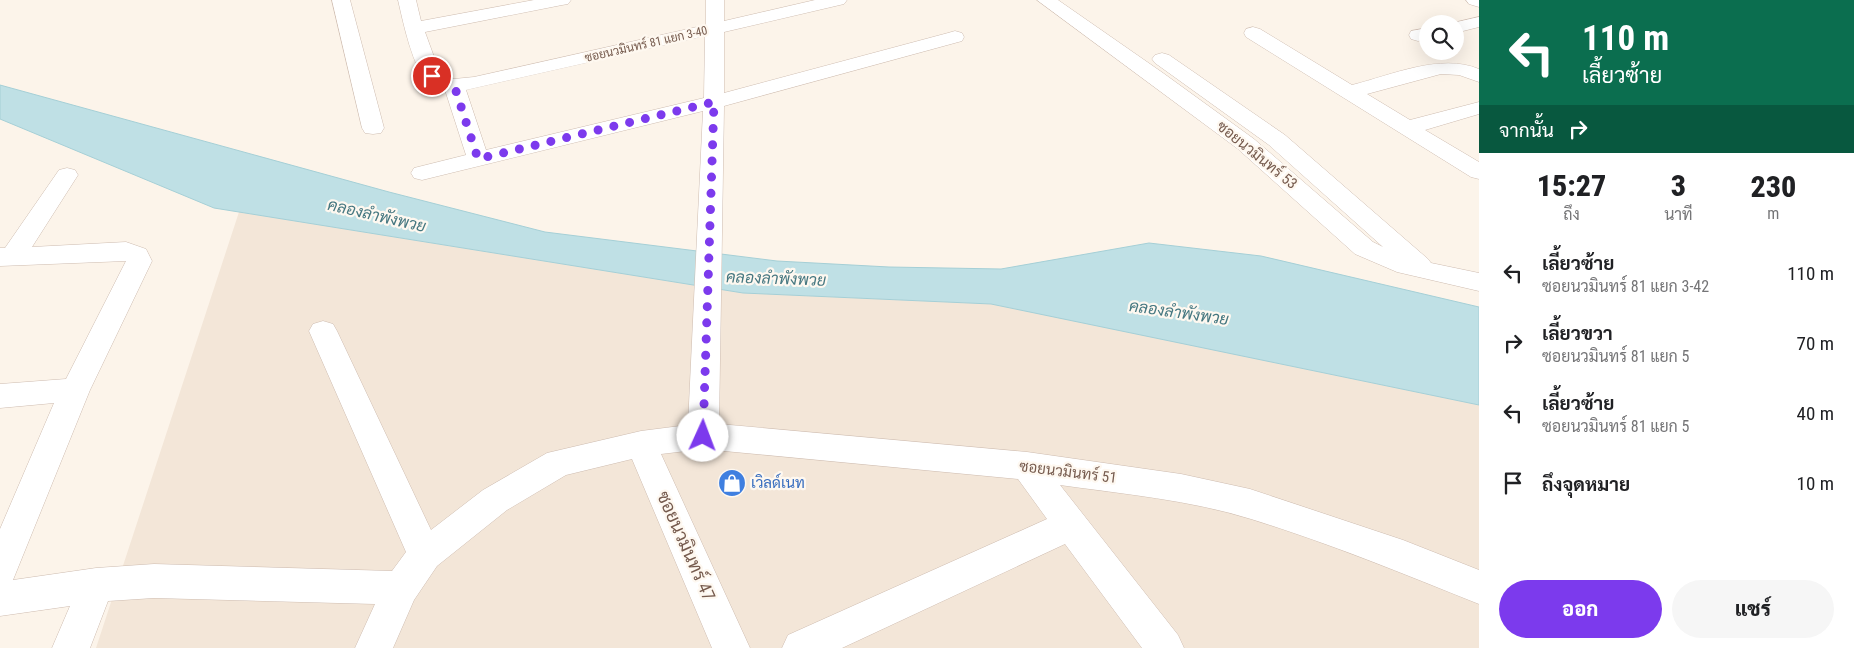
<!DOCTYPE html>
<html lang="th">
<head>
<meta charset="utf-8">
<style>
  :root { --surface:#fff; --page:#f6f6f6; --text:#202124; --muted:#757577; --accent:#7c3aed }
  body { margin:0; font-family:"Roboto Condensed",Sarabun,sans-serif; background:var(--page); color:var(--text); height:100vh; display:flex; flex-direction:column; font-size:19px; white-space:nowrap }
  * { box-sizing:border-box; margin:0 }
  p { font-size:16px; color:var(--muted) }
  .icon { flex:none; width:28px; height:28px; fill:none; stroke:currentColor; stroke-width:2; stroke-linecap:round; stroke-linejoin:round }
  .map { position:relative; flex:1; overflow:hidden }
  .sheet { display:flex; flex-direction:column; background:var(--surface); width:375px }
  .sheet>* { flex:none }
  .top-card { background:#0b6e4f; color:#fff; overflow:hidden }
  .tools { position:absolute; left:1419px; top:15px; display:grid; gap:10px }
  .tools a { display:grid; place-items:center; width:45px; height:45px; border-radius:50%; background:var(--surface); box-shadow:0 5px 20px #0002; font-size:25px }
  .pin { position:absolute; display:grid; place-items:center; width:42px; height:42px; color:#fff; margin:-21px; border:2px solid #fff; border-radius:50%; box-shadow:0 1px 5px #0007 }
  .me { position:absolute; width:55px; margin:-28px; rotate:2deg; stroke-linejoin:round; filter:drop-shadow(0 0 4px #0008) }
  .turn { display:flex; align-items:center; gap:18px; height:105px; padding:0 20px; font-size:22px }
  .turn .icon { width:65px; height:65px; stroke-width:2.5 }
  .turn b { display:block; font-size:35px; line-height:42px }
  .then { display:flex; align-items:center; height:48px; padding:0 20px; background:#0003; gap:10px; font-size:19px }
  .eta { display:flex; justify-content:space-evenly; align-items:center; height:85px; text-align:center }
  .eta b { font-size:30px; font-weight:800; line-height:35px }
  .action { display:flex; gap:10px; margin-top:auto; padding:10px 20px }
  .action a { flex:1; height:58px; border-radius:30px; background:var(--accent); color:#fff; font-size:20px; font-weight:800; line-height:58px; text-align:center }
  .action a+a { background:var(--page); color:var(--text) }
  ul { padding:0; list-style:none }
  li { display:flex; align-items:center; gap:15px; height:70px; padding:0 20px }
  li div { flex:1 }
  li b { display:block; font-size:19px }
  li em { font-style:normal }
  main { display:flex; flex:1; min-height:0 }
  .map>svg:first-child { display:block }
  .residential { fill:#f3e6d8 }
  .water { fill:#bfe0e5; stroke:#a5cfd6 }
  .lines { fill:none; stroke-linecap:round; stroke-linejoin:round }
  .minor-casing { stroke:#cebcb0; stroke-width:1 }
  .minor { fill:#fff; fill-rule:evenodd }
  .route { stroke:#7c3aed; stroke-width:9; stroke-dasharray:0 16.2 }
  .labels { text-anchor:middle; stroke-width:4.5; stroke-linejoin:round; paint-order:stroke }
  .far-street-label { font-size:12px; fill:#765b4e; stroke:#fef8f0 }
  .street-label { font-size:15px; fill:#765b4e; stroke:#fef8f0 }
  .shop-label { font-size:15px; fill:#366cbe; stroke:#fef8f0; text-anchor:start }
  .water-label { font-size:16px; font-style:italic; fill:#457780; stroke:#fef8f0 }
  .near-street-label { font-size:18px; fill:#765b4e; stroke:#fef8f0 }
</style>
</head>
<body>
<main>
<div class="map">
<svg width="1479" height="648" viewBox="0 0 1479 648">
  <rect width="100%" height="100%" fill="#fcf4ea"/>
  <path class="residential" d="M239,212L743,293L991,304L1479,405V648H96Z"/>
  <path class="water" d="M0,85L389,192L545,232L777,261L889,267L1001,269L1149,243L1261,256L1479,307V405L991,304L743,293L214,208L0,119Z"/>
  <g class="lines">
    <g class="minor-casing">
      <path id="minor" d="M332,0H350L384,128L381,133L373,134L365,133L362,128Z
        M398,0H416L421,21L534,0H571L568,4L562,5L425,32L441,76L454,79L474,77L706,25V0H724V21L815,0H847L844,4L724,32V93L948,33L955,31L962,33L964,37L962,41L724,106L719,424L1027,452L1181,474L1250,489L1403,540L1479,570V604C1404,574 1329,543 1251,519C1190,500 1124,494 1060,485L1178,635L1184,648H1142L1065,544L842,648H782L788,635L1047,519L1018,479L703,449L661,454L750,648H712L632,459L566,475L507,510L437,566L414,600L393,648H355L375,604L154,598L108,601L90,648H52L70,606L0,616V529L54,403L0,408V384L66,379L126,261L0,266V248H5L59,170L67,168L75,170L78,175L32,247L126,242L146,249L152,261L90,390L13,580L96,568L154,564L392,571L406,552L309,331L313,324L323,321L333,324L337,331L431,530L483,490L547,453L641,431L688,425L703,111L422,180L414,178L411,173L414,168L466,155L445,90L429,86C412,65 404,26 398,0ZM705,36L704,98L486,150L466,90Z
        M1037,0H1058L1163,73L1254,139L1373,242L1383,247L1269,145L1155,63L1152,59L1155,55L1162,53L1169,55L1285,135L1428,259L1431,263L1479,273V291L1397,272L1355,254L1238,149Z
        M1466,0H1479V7L1469,4Z
        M1479,17V27L1455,33V24H1448Z
        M1253,27L1260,29L1352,85C1392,75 1440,53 1479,69V82L1459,75L1441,74L1367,94L1410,120L1479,102V114L1425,130L1479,162V179L1471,177L1246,37L1244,33L1246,29Z
        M1428,28V39L1418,41L1411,39L1409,35L1411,31Z"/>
    </g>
    <use href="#minor" class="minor"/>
  </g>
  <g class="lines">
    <path class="route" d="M432,76L436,82L454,85L478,159L714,102L703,436"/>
  </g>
  <defs>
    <g id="shop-disc" transform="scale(1.4375)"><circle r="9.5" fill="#3f7fe0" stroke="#fef8f0"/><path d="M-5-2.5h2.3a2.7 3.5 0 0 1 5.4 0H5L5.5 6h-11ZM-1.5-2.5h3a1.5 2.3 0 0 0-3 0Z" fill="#fff"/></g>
  </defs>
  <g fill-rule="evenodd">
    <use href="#shop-disc" x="732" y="483"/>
  </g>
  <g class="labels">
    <g class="far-street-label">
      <text transform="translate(646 44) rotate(-13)" y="4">ซอยนวมินทร์ 81 แยก 3-40</text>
    </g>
    <g class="street-label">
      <text transform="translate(1257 155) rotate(39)" y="5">ซอยนวมินทร์ 53</text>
      <text transform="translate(1068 472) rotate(7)" y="5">ซอยนวมินทร์ 51</text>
    </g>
    <g class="shop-label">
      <text x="751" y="488">เวิลด์เนท</text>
    </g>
    <g class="water-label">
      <text transform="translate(377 215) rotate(13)" y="6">คลองลำพังพวย</text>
      <text transform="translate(776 278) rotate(2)" y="6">คลองลำพังพวย</text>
      <text transform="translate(1179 312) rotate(8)" y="6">คลองลำพังพวย</text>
    </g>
    <g class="near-street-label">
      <text transform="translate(686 546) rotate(66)" y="6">ซอยนวมินทร์ 47</text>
    </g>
  </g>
</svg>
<div class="tools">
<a><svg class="icon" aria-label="search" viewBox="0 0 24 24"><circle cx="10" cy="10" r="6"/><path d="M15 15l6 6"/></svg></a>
</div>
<div class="pin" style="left:432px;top:76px;background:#d93025"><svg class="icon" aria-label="arrive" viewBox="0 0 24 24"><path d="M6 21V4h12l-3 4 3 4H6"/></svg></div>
<svg class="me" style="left:703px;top:436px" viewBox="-20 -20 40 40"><circle r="19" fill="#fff"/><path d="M0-13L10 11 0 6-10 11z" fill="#7c3aed"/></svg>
</div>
<section class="sheet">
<div class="top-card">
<div class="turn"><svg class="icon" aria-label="left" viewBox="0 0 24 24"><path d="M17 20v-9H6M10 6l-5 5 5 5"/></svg><div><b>110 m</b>เลี้ยวซ้าย</div></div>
<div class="then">จากนั้น<svg class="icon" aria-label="right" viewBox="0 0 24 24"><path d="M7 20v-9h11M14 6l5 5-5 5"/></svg></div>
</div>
<div class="eta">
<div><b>15:27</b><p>ถึง</p></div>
<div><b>3</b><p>นาที</p></div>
<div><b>230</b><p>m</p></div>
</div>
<ul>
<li><svg class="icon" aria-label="left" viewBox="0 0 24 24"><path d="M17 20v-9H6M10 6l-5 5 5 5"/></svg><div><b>เลี้ยวซ้าย</b><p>ซอยนวมินทร์ 81 แยก 3-42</p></div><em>110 m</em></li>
<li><svg class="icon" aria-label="right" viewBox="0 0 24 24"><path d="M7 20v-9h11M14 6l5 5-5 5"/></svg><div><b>เลี้ยวขวา</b><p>ซอยนวมินทร์ 81 แยก 5</p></div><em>70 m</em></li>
<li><svg class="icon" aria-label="left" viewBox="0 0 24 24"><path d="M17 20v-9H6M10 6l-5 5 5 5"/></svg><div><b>เลี้ยวซ้าย</b><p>ซอยนวมินทร์ 81 แยก 5</p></div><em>40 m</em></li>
<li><svg class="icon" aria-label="arrive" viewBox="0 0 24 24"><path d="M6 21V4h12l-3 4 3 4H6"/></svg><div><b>ถึงจุดหมาย</b></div><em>10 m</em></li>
</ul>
<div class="action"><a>ออก</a><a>แชร์</a></div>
</section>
</main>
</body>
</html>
